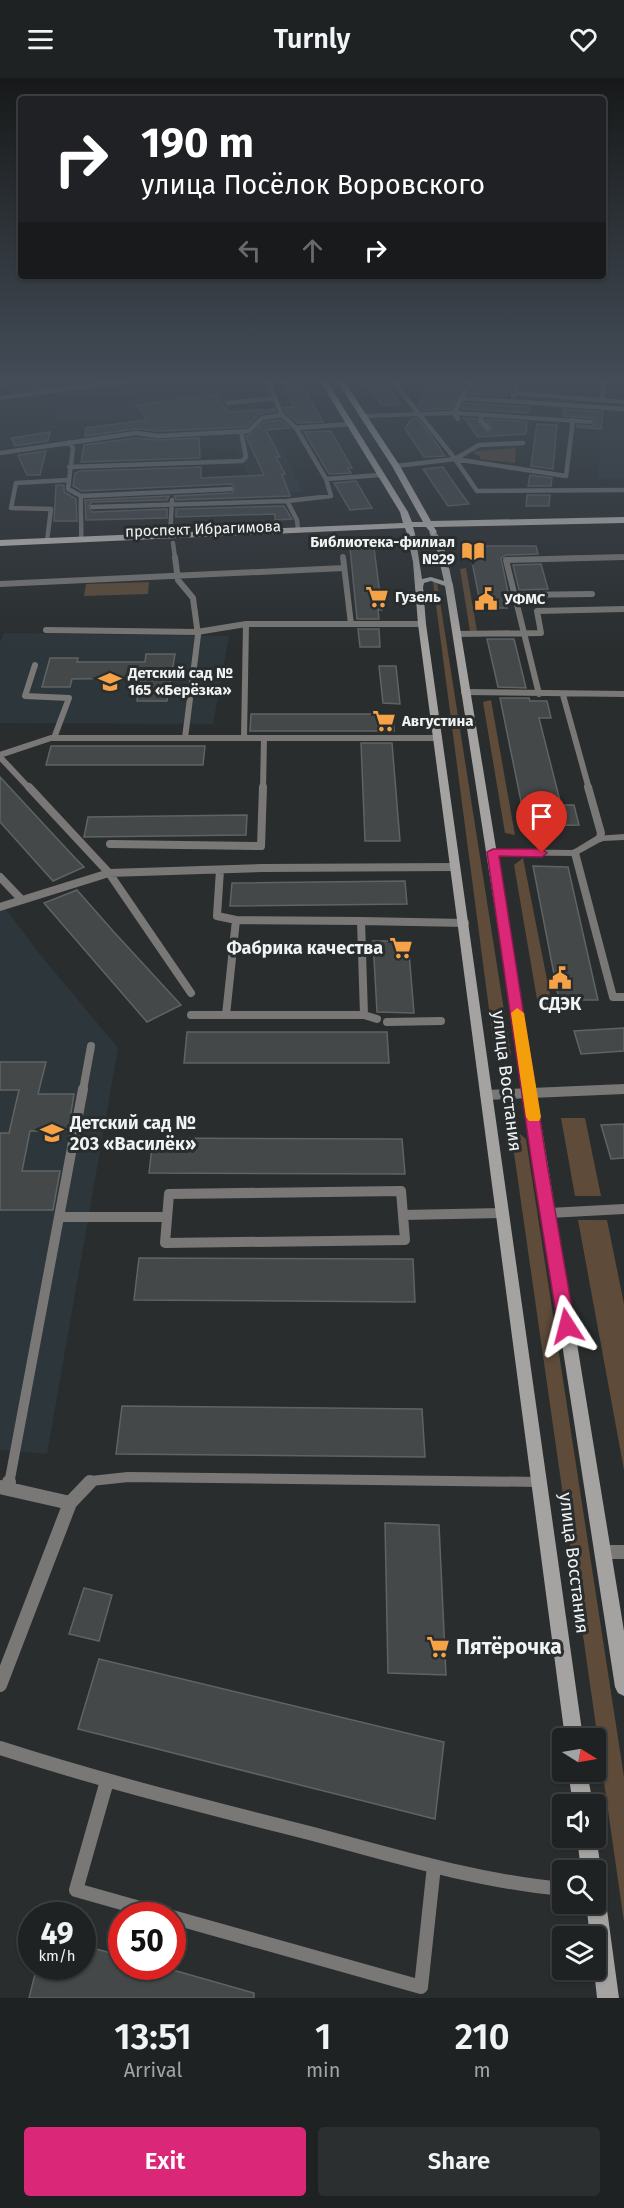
<!DOCTYPE html>
<html lang="en">
<head>
<meta charset="utf-8">
<style>
  :root { --surface:#1f2222; --page:#2c2f2f; --text:#f1f3f6; --muted:#a1a4a5; --line:#3c3f40; --accent:#db2777 }
  body { margin:0; font-family:"Fira Sans",sans-serif; background:var(--page); color:var(--text); height:100vh; display:flex; flex-direction:column; font-size:22px; white-space:nowrap }
  * { box-sizing:border-box; margin:0 }
  p { font-size:20px; color:var(--muted) }
  .icon { flex:none; width:33px; height:33px; fill:none; stroke:currentColor; stroke-width:2; stroke-linecap:round; stroke-linejoin:round }
  .map { position:relative; height:1920px; overflow:hidden }
  .panel { display:flex; flex-direction:column; background:var(--surface); flex:1 }
  .panel>* { flex:none }
  .top-card { position:absolute; left:18px; top:18px; width:588px; height:183px; border-radius:6px; box-shadow:0 2px 4px #0004,0 0 0 2px var(--line); background:#202124; color:#fff; overflow:hidden }
  .needle { width:39px; rotate:101deg }
  .buttons { position:absolute; left:552px; top:1650px; display:grid; gap:12px }
  .buttons a { display:grid; place-items:center; width:54px; height:54px; border-radius:6px; background:var(--surface); box-shadow:0 2px 4px #0004,0 0 0 2px var(--line); font-size:30px }
  .speed { position:absolute; left:18px; top:1824px; display:flex; gap:12px; font-size:30px; font-weight:700; text-align:center }
  .speed>* { display:grid; place-content:center; width:78px; height:78px; border-radius:50%; background:var(--surface); box-shadow:0 2px 4px #0004,0 0 0 2px var(--line); line-height:1 }
  .speed small { font-size:15px; font-weight:400 }
  .speed .limit { border:9px solid #d22; background:#fff; color:#111 }
  .pin { position:absolute; display:grid; place-items:center; width:51px; height:51px; color:#fff; margin:-62px -26px; border-radius:50% 50% 50% 0; rotate:-45deg; box-shadow:0 0 6px #0007 }
  .pin .icon { rotate:45deg }
  .me { position:absolute; width:66px; margin:-33px; rotate:351deg; stroke-linejoin:round; filter:drop-shadow(0 0 4px #0008) }
  .turn { display:flex; align-items:center; gap:21px; height:126px; padding:0 24px; font-size:27px }
  .turn .icon { width:78px; height:78px; stroke-width:2.5 }
  .turn b { display:block; font-size:42px; line-height:51px }
  .lanes { display:flex; align-items:center; height:57px; padding:0 24px; background:#0003; justify-content:center; gap:30px; direction:ltr }
  .lanes .off { opacity:.35 }
  .eta { display:flex; justify-content:space-evenly; align-items:center; height:102px; text-align:center }
  .eta b { font-size:36px; font-weight:600; line-height:42px }
  .primary-button { display:flex; gap:12px; margin-top:auto; padding:12px 24px }
  .primary-button a { flex:1; height:69px; border-radius:6px; background:var(--accent); color:#fff; font-size:24px; font-weight:600; line-height:69px; text-align:center }
  .primary-button a+a { background:var(--page); color:var(--text) }
  header { display:flex; justify-content:space-between; align-items:center; height:78px; padding:0 24px; background:var(--surface); font-size:27px; font-weight:600 }
  .map>svg:first-child { display:block }
  .built { fill:#2d373b }
  .green { fill:#5e4b39 }
  .building { fill:#444849; stroke:#5f6364; stroke-width:1.5 }
  .lines { fill:none; stroke-linecap:round; stroke-linejoin:round }
  .service-far4 { stroke:#797876; stroke-width:4.5 }
  .service-far3 { stroke:#797876; stroke-width:6 }
  .service-far2 { stroke:#797876; stroke-width:8 }
  .service-far1 { stroke:#797876; stroke-width:10 }
  .service { stroke:#797876; stroke-width:14 }
  .minor { fill:#797876; fill-rule:evenodd }
  .secondary { fill:#a5a3a1; fill-rule:evenodd }
  .primary { fill:#c7c4c1; fill-rule:evenodd }
  .route { fill:#db2777; stroke:#8e194d; stroke-width:1.5 }
  .slow { fill:#f59e0b }
  .labels { text-anchor:middle; stroke-width:6; stroke-linejoin:round; paint-order:stroke }
  .far-street-label { font-size:15px; fill:#f0f3f3; stroke:#292d2e }
  .far-poi-label { font-size:15px; font-weight:bold; fill:#f0f3f3; stroke:#292d2e; text-anchor:start }
  .poi-label { font-size:18px; font-weight:bold; fill:#f0f3f3; stroke:#292d2e; text-anchor:end }
  .street-label { font-size:18px; fill:#f0f3f3; stroke:#292d2e }
  .near-poi-label { font-size:21px; font-weight:bold; fill:#f0f3f3; stroke:#292d2e; text-anchor:start }
</style>
</head>
<body>
<header><svg class="icon" aria-label="menu" viewBox="0 0 24 24"><path d="M4 6h16M4 12h16M4 18h16"/></svg>Turnly<svg class="icon" aria-label="heart" viewBox="0 0 24 24"><path d="M12 20l-8-8c-3-5 5-10 8-4 3-6 11-1 8 4z"/></svg></header>
<div class="map">
<svg width="624" height="1920" viewBox="0 0 624 1920">
  <rect width="100%" height="100%" fill="#292d2e"/>
  <path class="built" d="M2,303H82L84,307L9,315Z
    M219,312L231,333L182,338L183,341L265,336L303,414L258,417L236,371L146,369L149,350L142,351L132,339L54,345L49,332Z
    M602,348L624,349V400L598,401Z
    M4,555L229,558L213,646L0,645V564Z
    M0,823L38,874L118,970L47,1376L0,1372Z"/>
  <path class="green" d="M516,370L515,385L480,381V378L474,376L475,373Z
    M466,490L477,553H470L460,491Z
    M149,504L148,516L84,518L86,506Z
    M433,504H437L511,977L505,982L495,977Z
    M491,622L515,757L505,755L483,624Z
    M523,780L553,932L539,933L514,787Z
    M561,1040H585L601,1118H575Z
    M520,1056L526,1061L624,1699V1844L512,1061L515,1057Z
    M578,1142H607L624,1226V1392Z"/>
  <path class="building" d="M281,303H300L323,344L298,345L286,334L284,330L294,329Z
    M365,303H384L400,326L382,328Z
    M483,303H512L506,318L470,316L473,310L480,311Z
    M430,306L462,309L451,331L422,332L418,327Z
    M214,317L228,334L275,331L276,333L259,336L247,349L158,353L136,351L85,358L86,350L147,342L137,327Z
    M465,325L529,329L528,335L462,331Z
    M564,331L603,334L601,351L577,349V347L592,348L596,343L591,340L563,338Z
    M417,340L430,356L445,378L424,379L405,351L411,341Z
    M462,340L477,341L487,354L492,350L486,341L527,344L526,356L478,359L465,341Z
    M281,342L290,350L266,352L280,379H276L285,396H282L290,418L176,422L174,418L232,415L235,410L231,406L82,413L73,408L75,395L80,393L201,389V400L264,397L246,358L252,356L264,344Z
    M537,346L557,347L553,391L531,388Z
    M331,353L352,390H348L351,395L329,396L304,354Z
    M50,354L48,363L15,368L11,360Z
    M136,360L158,362L199,360L200,380L81,384L84,367Z
    M46,373L40,397H27L18,377Z
    M443,389L456,408L469,426L448,428L423,391Z
    M530,397L552,400L551,408H528Z
    M356,403L372,430L350,432L334,405Z
    M56,407H64V414L76,421L77,443H54Z
    M527,417H550L549,428H526Z
    M169,418L167,422L92,424L88,429L92,434L167,431V440L86,442L85,422Z
    M284,428L292,441L275,442V436L176,439V431Z
    M469,468H536L538,476L506,477L501,480L508,514H504L507,530H481Z
    M350,470H374L382,532H378L379,541H357Z
    M541,486L548,511L519,512L513,487Z
    M358,551H379L380,569H360Z
    M487,561H514L526,610L498,609Z
    M146,576H175L167,623H137L141,600L72,601L70,609H42L50,580H78L77,584H145Z
    M379,588H396L400,626L383,625Z
    M500,620H529L530,623H547L551,640H539L561,727H574L579,747L526,748Z
    M251,636H393L394,653H250Z
    M361,665H392L400,763H365Z
    M51,668H205L203,687H46Z
    M0,699L76,781L84,789L53,803L0,744Z
    M247,737L246,757L84,759L88,739Z
    M533,788L568,789L598,922H559Z
    M405,803L407,826L230,828L232,805Z
    M77,812L113,853L181,927L147,944L44,825Z
    M373,863H408L414,935L377,934Z
    M624,950V973L581,976L574,953Z
    M187,954H387L389,985H184Z
    M0,984H46L38,1016H74L68,1053H30L22,1093H60L53,1132H0V1055H9L19,1012H0Z
    M624,1046V1080L611,1081L601,1047Z
    M153,1060L402,1061L405,1096L149,1095Z
    M139,1180L413,1181L415,1224L134,1222Z
    M122,1328L422,1331L425,1379L116,1376Z
    M385,1445L439,1447L446,1597L388,1595Z
    M84,1510L112,1517L99,1563L69,1556Z
    M99,1581L444,1664L435,1741L78,1651Z
    M82,1867L122,1878V1888H159L254,1915V1920H29L37,1888H82Z"/>
  <g class="lines">
    <path class="service-far4" d="M268,303L282,337L296,350L326,401
      M393,303L455,381L477,413L624,412
      M514,315L624,324
      M513,318L518,303
      M0,320L125,303
      M463,320L624,331
      M602,322L604,303
      M228,325L275,320
      M454,335L458,341
      M481,337V342L488,350
      M296,350L350,346
      M70,364L73,370L68,411L81,418C80,433 82,447 81,462
      M0,375L136,355L158,358L249,353L262,340L282,337
      M455,381L479,367L523,365
      M396,388L455,381L566,398L573,342
      M69,389L242,383L246,379L241,353
      M81,418L231,411
      M92,429L287,423
      M298,452L297,442L287,423L331,418L326,401L381,397
      M170,458L172,422
      M47,463L51,431L11,430L16,405L68,402
      M173,465L175,480
      M568,480L624,479"/>
    <path class="service-far3" d="M175,479L178,502L193,520L198,557L185,660
      M343,479L351,546
      M0,506L344,490
      M515,517L592,516
      M246,546H422
      M46,552L197,554L246,546L244,660
      M456,556L541,555L537,533L624,531
      M35,587L25,618L69,620L54,660
      M464,614L624,616
      M539,616L506,482L624,479
      M563,617L589,711
      M0,677L51,660H439
      M0,679L30,711
      M263,711L264,660"/>
    <path class="service-far2" d="M29,709L109,795L191,915
      M588,709L601,755L600,760
      M110,766L261,768L263,709
      M575,775L613,919H624
      M220,792L217,838L236,842
      M0,799L21,821
      M0,829L109,795L262,790L456,789
      M191,937H364L377,941
      M226,937L236,842L361,843
      M364,937L361,843L465,845
      M387,944L441,943
      M83,1012L91,968"/>
    <path class="service-far1" d="M401,1113L405,1162L165,1165L169,1116Z
      M549,1135L624,1131
      M403,1137L502,1135
      M59,1139H167
      M9,1406L83,1011
      M88,1406L91,1403L128,1399L540,1404"/>
    <path class="service" d="M0,1409L70,1425L0,1607
      M8,1410L9,1404
      M70,1425L90,1404
      M602,1474H624
      M0,1670C105,1704 211,1730 317,1757C398,1779 478,1803 562,1811
      M107,1703L76,1812L168,1838
      M172,1839L421,1909L434,1788"/>
    <path class="minor" d="M468,303H474L458,333L591,342L594,344L591,346L454,337L363,340L360,338L363,336L452,333Z
      M624,756V762L602,763L575,778L493,777L488,774L493,771L573,772L596,758Z
      M624,1006V1016L486,1022L482,1021L480,1017L482,1013L486,1012Z"/>
    <path class="secondary" d="M433,452C445,460 449,492 453,507L624,1553V1618L618,1615L615,1609L445,508L431,503L424,505L423,509L426,546L583,1660H565L418,546L413,484L407,456L411,454L415,456L422,501L431,499L444,503L437,473L429,454Z
      M568,1694H587L593,1726H573Z
      M596,1757L601,1792L598,1799L596,1800V1792H581L577,1760H596Z
      M596,1814L603,1817L606,1824L619,1920H597L594,1892H596V1858H590L586,1826H596Z"/>
    <path class="primary" d="M320,303H327L408,434L412,444H423L392,388L337,303H344L400,388L431,443L624,439V445L434,449L437,454L433,457L426,449H413L415,456L411,459L408,458L405,450L0,468V462L403,445L400,434Z"/>
  </g>
  <linearGradient id="sky" x2="0" y2="1"><stop stop-color="#171919"/><stop offset="0.53" stop-color="#434c57"/><stop offset="1" stop-color="#434c57" stop-opacity="0"/></linearGradient>
  <rect width="624" height="572" fill="url(#sky)"/>
  <path class="route" d="M493,771H542L547,775L542,779L499,778L547,1086L575,1248L573,1253L567,1256L561,1253L558,1248L532,1086L487,774Z"/>
  <path class="slow" d="M517,930L524,935L541,1039L539,1043H529L526,1039L511,935Z"/>
  <defs>
    <g id="library-bare" transform="scale(1.8)"><path d="M-6-4Q-3-5.5-.7-3.5V5Q-3 3-6 4ZM6-4Q3-5.5 .7-3.5V5Q3 3 6 4Z" fill="#f6a247" stroke="#292d2e" stroke-width="2.5" paint-order="stroke"/></g>
    <g id="supermarket-bare" transform="scale(1.8)"><path d="M-6-5.5h2.5l.6 2H6L4.5 2H-2.5L-4.4-4H-6ZM-1.5 3.2a1.3 1.3 0 1 0 .1 0ZM3 3.2a1.3 1.3 0 1 0 .1 0Z" fill="#f6a247" stroke="#292d2e" stroke-width="2.5" paint-order="stroke"/></g>
    <g id="civic-bare" transform="scale(1.8)"><path d="M-.6-6.5H3V-4.5H.6V-3L4-1V1h2V6H-6V1h2V-1L-.6-3ZM-1.2 2.5V6h2.4V2.5Z" fill="#f6a247" stroke="#292d2e" stroke-width="2.5" paint-order="stroke"/></g>
    <g id="school-bare" transform="scale(1.8)"><path d="M0-5L7-2L0 1L-7-2ZM-4 1L0 2.5L4 1V4Q0 6-4 4Z" fill="#f6a247" stroke="#292d2e" stroke-width="2.5" paint-order="stroke"/></g>
  </defs>
  <g fill-rule="evenodd">
    <use href="#library-bare" x="473" y="473"/>
    <use href="#supermarket-bare" x="377" y="519"/>
    <use href="#civic-bare" x="486" y="521"/>
    <use href="#school-bare" x="110" y="604"/>
    <use href="#supermarket-bare" x="384" y="643"/>
    <use href="#supermarket-bare" x="401" y="870"/>
    <use href="#civic-bare" x="560" y="900"/>
    <use href="#school-bare" x="52" y="1055"/>
    <use href="#supermarket-bare" x="438" y="1569"/>
  </g>
  <g class="labels">
    <g class="far-street-label">
      <text transform="translate(203 451) rotate(-2)" y="5">проспект Ибрагимова</text>
    </g>
    <g class="far-poi-label">
      <text x="455" y="469" text-anchor="end">Библиотека-филиал<tspan x="455" dy="17">№29</tspan></text>
      <text x="395" y="524">Гузель</text>
      <text x="504" y="526">УФМС</text>
      <text x="128" y="600">Детский сад №<tspan x="128" dy="17">165 «Берёзка»</tspan></text>
      <text x="402" y="648">Августина</text>
    </g>
    <g class="poi-label">
      <text x="383" y="876">Фабрика качества</text>
      <text x="560" y="932" text-anchor="middle">СДЭК</text>
      <text x="70" y="1051" text-anchor="start">Детский сад №<tspan x="70" dy="21">203 «Василёк»</tspan></text>
    </g>
    <g class="street-label">
      <text transform="translate(507 1003) rotate(83)" y="6">улица Восстания</text>
      <text transform="translate(574 1485) rotate(83)" y="6">улица Восстания</text>
    </g>
    <g class="near-poi-label">
      <text x="456" y="1576">Пятёрочка</text>
    </g>
  </g>
</svg>
<div class="buttons">
<a><svg class="needle" viewBox="-14 -14 28 28"><path d="M0-13l5 13h-10z" fill="#e53935"/><path d="M0 13l5-13h-10z" fill="#a1a4a5"/></svg></a>
<a><svg class="icon" aria-label="sound" viewBox="0 0 24 24"><path d="M4 9h4l5-4v14l-5-4H4zM17 9q2 3 0 6"/></svg></a>
<a><svg class="icon" aria-label="search" viewBox="0 0 24 24"><circle cx="10" cy="10" r="6"/><path d="M15 15l6 6"/></svg></a>
<a><svg class="icon" aria-label="layers" viewBox="0 0 24 24"><path d="M12 4l9 5-9 5-9-5zM3 14l9 5 9-5"/></svg></a>
</div>
<div class="speed"><div>49<small>km/h</small></div><div class="limit">50</div></div>
<div class="pin" style="left:542px;top:775px;background:#d93025"><svg class="icon" aria-label="arrive" viewBox="0 0 24 24"><path d="M6 21V4h12l-3 4 3 4H6"/></svg></div>
<svg class="me" style="left:567px;top:1248px" viewBox="-20 -20 40 40"><path d="M0-17L14 15 0 8-14 15z" fill="#db2777" stroke="#fff" stroke-width="4"/></svg>
<div class="top-card">
<div class="turn"><svg class="icon" aria-label="right" viewBox="0 0 24 24"><path d="M7 20v-9h11M14 6l5 5-5 5"/></svg><div><b>190 m</b>улица Посёлок Воровского</div></div>
<div class="lanes"><svg class="icon off" aria-label="left" viewBox="0 0 24 24"><path d="M17 20v-9H6M10 6l-5 5 5 5"/></svg><svg class="icon off" aria-label="ahead" viewBox="0 0 24 24"><path d="M12 20V5M6 11l6-6 6 6"/></svg><svg class="icon" aria-label="right" viewBox="0 0 24 24"><path d="M7 20v-9h11M14 6l5 5-5 5"/></svg></div>
</div>
</div>
<section class="panel">
<div class="eta">
<div><b>13:51</b><p>Arrival</p></div>
<div><b>1</b><p>min</p></div>
<div><b>210</b><p>m</p></div>
</div>
<div class="primary-button"><a>Exit</a><a>Share</a></div>
</section>
</body>
</html>
